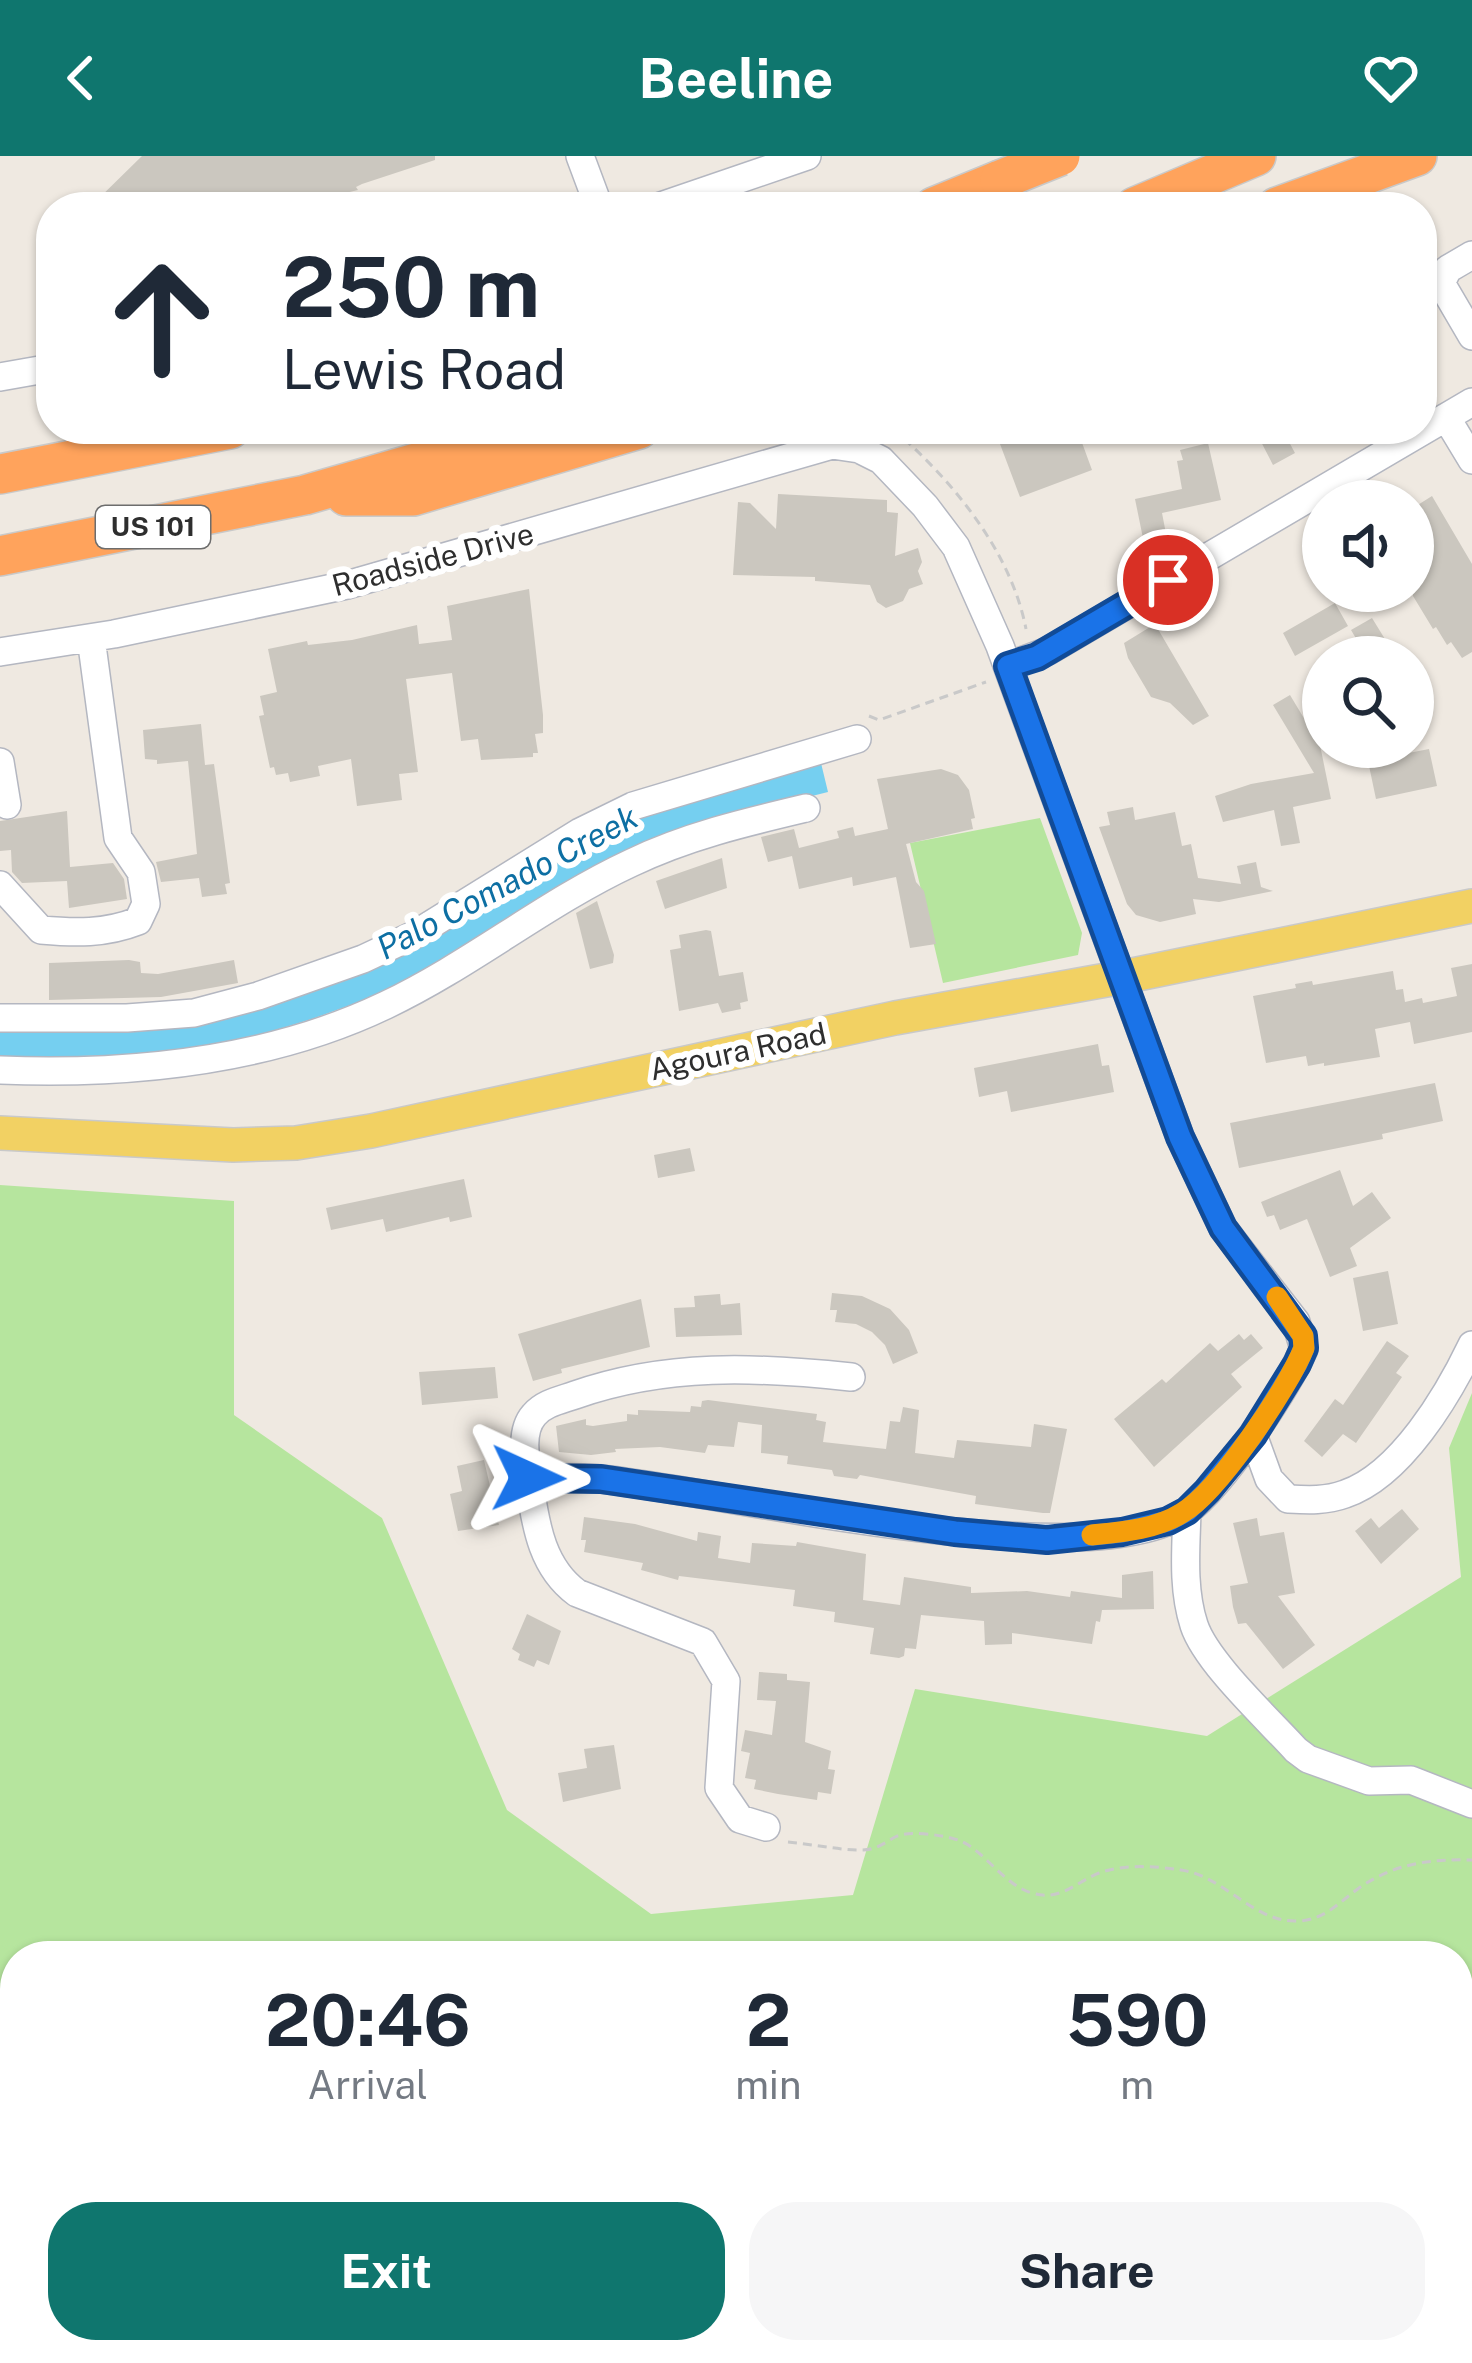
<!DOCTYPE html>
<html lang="en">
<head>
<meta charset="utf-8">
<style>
  :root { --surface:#fff; --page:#f6f6f7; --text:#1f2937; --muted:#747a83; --accent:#0f766e }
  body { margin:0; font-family:"Public Sans",sans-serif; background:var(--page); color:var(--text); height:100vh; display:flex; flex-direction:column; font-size:45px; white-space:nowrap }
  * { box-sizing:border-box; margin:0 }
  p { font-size:39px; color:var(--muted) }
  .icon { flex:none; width:66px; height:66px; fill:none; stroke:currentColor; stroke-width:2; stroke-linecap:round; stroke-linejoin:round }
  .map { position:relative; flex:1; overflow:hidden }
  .drawer { position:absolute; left:0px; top:1785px; width:1473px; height:423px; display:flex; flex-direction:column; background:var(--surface); border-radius:48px 48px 0 0; box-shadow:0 3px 9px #0004 }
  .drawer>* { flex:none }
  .banner { position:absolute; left:36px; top:36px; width:1401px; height:252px; border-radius:48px; box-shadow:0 3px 9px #0004; background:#fff; color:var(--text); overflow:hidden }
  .buttons { position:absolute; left:1302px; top:324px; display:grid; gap:24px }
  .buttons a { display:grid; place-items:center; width:132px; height:132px; border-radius:50%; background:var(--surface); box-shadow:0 3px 9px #0004; font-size:60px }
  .pin { position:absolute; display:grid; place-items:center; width:102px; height:102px; color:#fff; margin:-51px; border:6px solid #fff; border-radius:50%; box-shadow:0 3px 12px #0007 }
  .me { position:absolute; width:132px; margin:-66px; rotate:91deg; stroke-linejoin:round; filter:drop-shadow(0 0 9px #0008) }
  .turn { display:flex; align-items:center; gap:42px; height:252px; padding:0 48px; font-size:54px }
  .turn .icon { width:156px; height:156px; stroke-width:2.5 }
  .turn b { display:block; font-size:84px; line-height:102px }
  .eta { display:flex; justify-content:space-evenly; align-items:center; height:204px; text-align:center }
  .eta b { font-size:72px; font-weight:700; line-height:84px }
  .button { display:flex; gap:24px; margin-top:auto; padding:24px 48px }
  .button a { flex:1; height:138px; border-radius:48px; background:var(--accent); color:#fff; font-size:48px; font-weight:700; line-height:138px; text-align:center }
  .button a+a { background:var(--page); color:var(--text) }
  header { display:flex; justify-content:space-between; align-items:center; height:156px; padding:0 48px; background:var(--accent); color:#fff; font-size:54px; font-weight:700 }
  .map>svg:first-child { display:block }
  .green { fill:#b6e59e; fill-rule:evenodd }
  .water { fill:#75cff0 }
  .building { fill:#cbc7bf }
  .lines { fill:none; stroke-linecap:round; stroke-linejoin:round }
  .minor-casing { stroke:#b4b7c1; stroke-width:30 }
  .major-casing { stroke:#c9c9c9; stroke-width:36 }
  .highway-casing { stroke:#c9c9c9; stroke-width:42 }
  .path { stroke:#c9c9c9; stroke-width:3; stroke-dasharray:9 6; stroke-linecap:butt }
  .minor { stroke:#fff; stroke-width:27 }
  .major { stroke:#f2d163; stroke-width:33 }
  .highway { stroke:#ffa35c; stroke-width:39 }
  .highway-bridge-casing { stroke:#c9c9c9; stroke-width:42; stroke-linecap:butt }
  .highway-bridge { stroke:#ffa35c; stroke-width:39 }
  .route-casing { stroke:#114b97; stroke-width:30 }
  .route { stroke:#1a73e8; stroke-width:21 }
  .slow { stroke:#f59e0b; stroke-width:21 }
  .labels { text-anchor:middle; stroke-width:12; stroke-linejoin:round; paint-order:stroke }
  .shield { fill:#fff; stroke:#6d6d6d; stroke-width:3 }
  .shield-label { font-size:27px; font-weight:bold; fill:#2e2e2e }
  .street-label { font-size:30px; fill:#2e2e2e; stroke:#fff }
  .water-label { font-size:33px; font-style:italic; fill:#0d6fa3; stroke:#fff }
</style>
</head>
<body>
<header><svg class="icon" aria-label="back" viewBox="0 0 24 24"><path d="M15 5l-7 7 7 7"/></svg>Beeline<svg class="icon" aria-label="heart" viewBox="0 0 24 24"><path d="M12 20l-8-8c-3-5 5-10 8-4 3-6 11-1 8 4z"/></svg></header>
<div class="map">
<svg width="1472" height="2207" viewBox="0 0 1472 2207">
  <rect width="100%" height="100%" fill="#efe9e1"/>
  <path class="green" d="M1040,662L1082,777L1078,799L943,827L910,687Z
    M0,1029L234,1045V1259L382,1362L507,1654L651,1758L853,1739L915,1533L1207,1580L1461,1421L1449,1292L1472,1237V2207H0ZM15,1800H1458V2193H15Z"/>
  <path class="water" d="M821,607L828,636L736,659L378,839L312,863L253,881L156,899L0,901V876L155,872L262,851L613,670Z"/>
  <path class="building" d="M142,0H435V4L362,28L356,31L358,34L299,48L300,51H90Z
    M1040,273H1077L1092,314L1020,341L1000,288Z
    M1268,273H1282L1295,297L1273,309L1257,278Z
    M1208,287L1221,344L1162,357L1168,388L1145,392L1135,343L1182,333L1177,305L1183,304L1180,294Z
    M778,338L887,344V356L898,357L895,400L918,392L922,406L918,415L923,428L909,433L903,445L886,452L877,446L870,429L815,425V421L733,419L738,346L750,347L776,373Z
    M1432,340L1472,408V496L1462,502L1451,486L1447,489L1436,471L1433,473L1413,440V352Z
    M529,433L543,559V577L535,578L538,597H533V601L481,604L478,583L461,585L452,517L406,523L418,616L399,618L402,644L357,650L351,603L318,610L320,620L290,626L288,617L276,619L274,611L270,612L259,560L264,559L260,540L277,536L268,493L307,485L308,489L352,484L417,469L419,488L452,484L447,450Z
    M1335,447L1348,470L1295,500L1283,477Z
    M1372,462L1396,501H1367L1351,474Z
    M1155,468L1209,560L1193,569L1170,547L1151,541L1128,502L1124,487Z
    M1290,539L1320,589L1331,643L1293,651L1300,687L1281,690L1274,654L1223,666L1215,640L1251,628L1314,617L1273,549Z
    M201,568L205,609L214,608L230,727L225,728L227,738L202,741L199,722L161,726L156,706L197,698L188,605L157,608V604L145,603L143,574Z
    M1429,593L1437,630L1376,643L1368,605Z
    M941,613L958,619L969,634L975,662L971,663L973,673L906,688L916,726L924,735L936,788L910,792L896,721L853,730L852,721L799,733L792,700L768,706L761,681L794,673L799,692L839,682L837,675L853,671L855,680L888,673L877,623Z
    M1133,651L1135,664L1175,656L1182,690L1191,688L1198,722L1241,728L1237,710L1256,706L1261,731L1273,735L1219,746L1193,743L1196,758L1160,766L1136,759L1127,748L1099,671L1110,669L1107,656Z
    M67,655L70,711L113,707L124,723L127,743L69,752L67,725L22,727L12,716L11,694L0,695V665Z
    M722,702L727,732L665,753L656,725Z
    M597,745L614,799L613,807L590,813L576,757Z
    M706,774L711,775L719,820L743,816L748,845L740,847L741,853L722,857L718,847L679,855L670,794L681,792L679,779Z
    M129,804L140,806L141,817L158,818L234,804L238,827L161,841L49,844V807Z
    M1472,808V876L1414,888L1410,866L1375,873L1380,901L1324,910V907L1308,910L1306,900L1266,907L1253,840L1296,832L1295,828L1312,825L1313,829L1393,815L1396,834L1403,833L1405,846L1422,842L1423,847L1457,840L1451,812Z
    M1098,888L1102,910L1109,909L1114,936L1011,956L1007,935L979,941L974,912Z
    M1435,927L1443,965L1382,978L1383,983L1239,1012L1230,967Z
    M690,992L695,1015L658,1022L654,999Z
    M1340,1014L1353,1050L1372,1036L1391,1062L1350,1092L1357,1110L1330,1121L1307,1063L1280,1074L1274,1059L1267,1061L1261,1046Z
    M464,1023L472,1061L450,1066L449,1061L386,1076L383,1063L331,1074L326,1052Z
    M1388,1115L1398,1168L1363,1175L1353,1122Z
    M832,1137L862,1140L890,1153L909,1174L918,1197L893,1208L885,1189L872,1176L856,1168L835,1166L837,1154H830Z
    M720,1138L721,1149L740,1147L742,1179L676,1181L674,1152L695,1151L694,1140Z
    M641,1143L650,1191L561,1213L562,1217L533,1225L518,1178Z
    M1239,1178L1244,1184L1251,1178L1263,1192L1231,1218L1242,1231L1154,1311L1114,1263L1162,1223L1166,1227L1210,1187L1218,1195Z
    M1387,1185L1409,1200L1396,1217L1402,1221L1356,1287L1343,1278L1322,1301L1304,1285L1335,1243L1343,1249Z
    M495,1211L498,1242L422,1249L419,1216Z
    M708,1244L817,1258L816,1264L826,1266L823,1286L886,1293L890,1265L900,1266L903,1251L919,1254L915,1297L954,1302L957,1284L1031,1291L1034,1268L1067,1273L1050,1357H1043L975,1348L976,1340L860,1319L857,1323L834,1320L832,1314L787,1308L788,1300L761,1297L762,1269L738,1266L734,1291L708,1289L705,1297L660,1291L615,1293L616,1296L591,1299L559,1296L556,1270L586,1263V1269L593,1270L627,1265V1258L638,1259V1254L690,1256L691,1250L701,1251L702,1245Z
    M484,1304L499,1369L458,1375L450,1338L462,1335L457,1310Z
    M1402,1353L1419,1373L1381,1408L1355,1375L1371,1362L1379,1372Z
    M584,1361L635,1368L697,1385L698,1376L721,1380L718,1402L750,1407L752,1387L796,1390L797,1386L866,1398L863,1444L900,1449L904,1421L971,1431V1437L1027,1435L1070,1441L1071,1435L1122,1442V1419L1153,1415L1154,1453L1102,1454L1100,1466L1096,1465L1092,1488L1012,1477V1488L985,1489L984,1465L921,1459L916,1493L905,1492L904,1500L899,1502L870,1498L874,1472L834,1466L835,1456L793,1450L795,1434L679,1420L678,1424L641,1414L643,1407L584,1396L586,1384H581Z
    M1257,1362L1260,1380L1284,1376L1295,1437L1278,1440L1315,1489L1283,1513L1246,1467L1238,1468L1233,1451L1230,1430L1248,1427L1233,1367Z
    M527,1458L561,1475L549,1509L537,1504L534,1511L518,1504L520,1498L512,1493Z
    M759,1516L787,1518V1524L810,1526L805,1586L831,1595L828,1613L835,1614L831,1638L818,1636L817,1644L778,1638L754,1633L756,1624L745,1622L750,1597L741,1595L745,1574L772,1579L776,1545L757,1544Z
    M614,1589L621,1633L563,1646L558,1617L587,1612L584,1593Z"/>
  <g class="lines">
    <g class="minor-casing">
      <path id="minor" d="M580,0L599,51
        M658,51L807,0
        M1472,99L1448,113L1441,127L1472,180
        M0,221L51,212
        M1446,261L1472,304
        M0,496L114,478L347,429L832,289L859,293L881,304L925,350L956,391L1000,490L1180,981L1223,1072L1296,1166L1304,1193C1286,1233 1223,1329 1187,1355C1091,1425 726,1336 601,1323C577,1321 552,1322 528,1322
        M1008,510L1048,495L1472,246
        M0,606L7,649
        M0,729L41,774C75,777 105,778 138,765L146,748L141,716L118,682L91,482
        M0,862H127L194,857L258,840L363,803L414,779L580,676L633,650L857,583
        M0,914C129,919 267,906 386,849C472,808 545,747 631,707C687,680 747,666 806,652
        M1253,1279L1269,1323L1288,1343C1308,1344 1326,1345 1345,1338C1401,1319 1448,1239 1472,1189
        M1187,1355C1186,1392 1182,1432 1194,1469C1206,1506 1268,1563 1296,1594L1308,1603L1369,1625L1411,1624L1472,1648
        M766,1671L740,1663L719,1632L726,1525L703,1486L577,1437C543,1412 536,1372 530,1331C527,1310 518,1277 534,1259C544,1247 561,1244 575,1239C666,1207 757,1211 851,1221"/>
    </g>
    <g class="major-casing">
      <path id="major" d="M0,977L233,989L296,987L371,975L895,862L1123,821L1472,750"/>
    </g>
    <g class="highway-casing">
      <path id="highway" d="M934,51L1000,24
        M1135,51L1256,0
        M1277,51L1417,0
        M0,318L230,273
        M346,340H413L639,273
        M0,400L305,339L534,273"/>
    </g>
    <path class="path" d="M752,51L769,45L771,51
      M724,273L727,282L755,273
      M893,273C952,324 1011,395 1026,473
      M869,560L879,564L986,526
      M788,1686C812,1688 837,1694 861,1694C875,1694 883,1688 895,1681C909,1674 943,1679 958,1684C984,1693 1003,1729 1032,1737C1060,1746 1076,1726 1099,1717C1123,1708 1156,1710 1181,1714C1224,1720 1253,1766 1296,1765C1324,1765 1338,1747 1359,1732C1395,1707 1430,1703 1472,1704"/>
    <use href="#minor" class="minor"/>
    <use href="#major" class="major"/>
    <use href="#highway" class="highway"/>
    <g class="highway-bridge-casing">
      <path id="highway-bridge" d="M1000,24L1060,0"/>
    </g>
    <use href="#highway-bridge" class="highway-bridge"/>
  </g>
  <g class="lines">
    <g class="route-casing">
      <path id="route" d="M528,1322L601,1323L955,1376L1047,1384L1122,1376L1168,1365L1187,1355L1207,1335L1253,1279L1297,1208L1304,1192L1303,1180L1223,1072L1180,981L1008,510L1037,501L1168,424"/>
    </g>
    <use href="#route" class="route"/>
    <path class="slow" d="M1092,1379C1121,1376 1157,1373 1182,1357C1218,1336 1288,1232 1304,1192L1303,1180L1277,1141"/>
  </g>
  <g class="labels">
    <rect class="shield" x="96" y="350" width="114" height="42" rx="9"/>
    <g class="shield-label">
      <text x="153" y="380">US 101</text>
    </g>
    <g class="street-label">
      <text transform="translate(433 404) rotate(-15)" y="10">Roadside Drive</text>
      <text transform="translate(738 896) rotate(-12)" y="10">Agoura Road</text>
    </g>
    <g class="water-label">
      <text transform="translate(507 726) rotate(-28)" y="12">Palo Comado Creek</text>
    </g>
  </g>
</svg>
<div class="buttons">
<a><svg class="icon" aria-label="sound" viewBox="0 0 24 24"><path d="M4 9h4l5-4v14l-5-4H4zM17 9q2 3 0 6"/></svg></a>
<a><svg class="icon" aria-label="search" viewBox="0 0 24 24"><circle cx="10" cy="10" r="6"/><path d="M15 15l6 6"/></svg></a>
</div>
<div class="pin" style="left:1168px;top:424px;background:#d93025"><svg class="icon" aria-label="arrive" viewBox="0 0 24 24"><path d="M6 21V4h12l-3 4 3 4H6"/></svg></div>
<svg class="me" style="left:528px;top:1322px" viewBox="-20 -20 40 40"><path d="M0-17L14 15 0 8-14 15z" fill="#1a73e8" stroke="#fff" stroke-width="4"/></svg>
<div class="banner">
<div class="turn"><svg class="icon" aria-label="ahead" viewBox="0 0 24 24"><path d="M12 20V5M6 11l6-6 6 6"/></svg><div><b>250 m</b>Lewis Road</div></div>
</div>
<section class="drawer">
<div class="eta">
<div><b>20:46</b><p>Arrival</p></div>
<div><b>2</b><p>min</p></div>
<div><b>590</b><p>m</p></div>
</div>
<div class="button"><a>Exit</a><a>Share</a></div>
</section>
</div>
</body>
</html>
